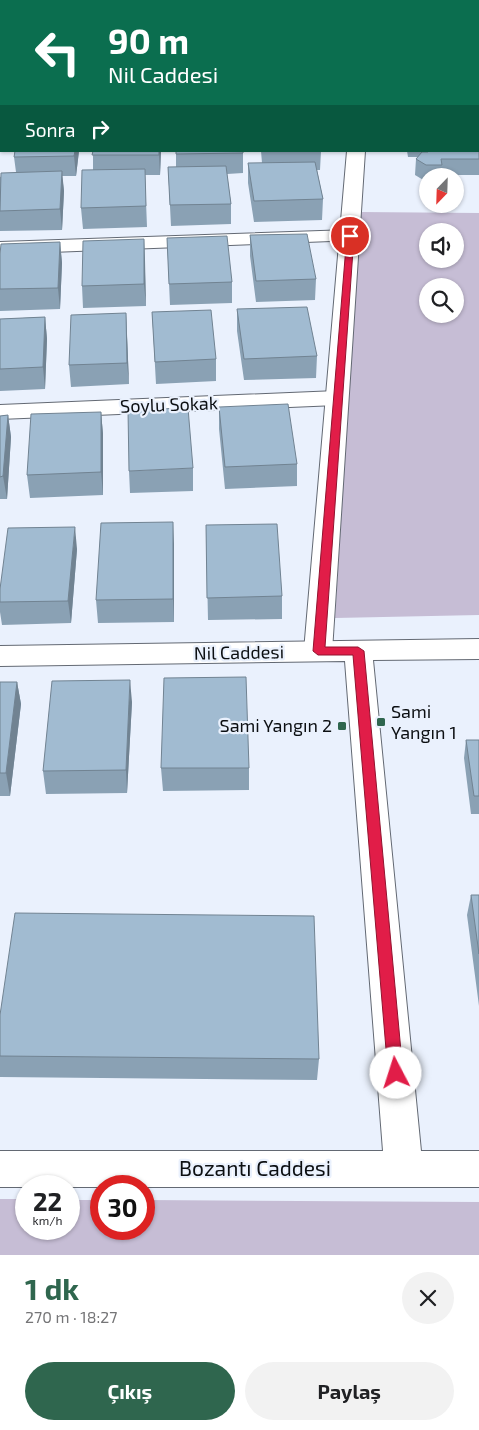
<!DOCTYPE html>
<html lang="tr">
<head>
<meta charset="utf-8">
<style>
  :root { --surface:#fff; --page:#f2f2f2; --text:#202124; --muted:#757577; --accent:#2f664e }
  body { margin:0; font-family:"Exo 2",sans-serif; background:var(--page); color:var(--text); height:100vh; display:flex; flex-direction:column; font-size:19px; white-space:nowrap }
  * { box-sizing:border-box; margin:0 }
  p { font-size:16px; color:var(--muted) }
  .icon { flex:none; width:28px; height:28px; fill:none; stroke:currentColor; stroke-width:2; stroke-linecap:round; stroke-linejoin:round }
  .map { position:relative; height:1255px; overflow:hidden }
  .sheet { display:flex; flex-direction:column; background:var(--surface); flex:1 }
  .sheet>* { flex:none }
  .banner { position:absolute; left:0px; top:0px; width:480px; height:152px; box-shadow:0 1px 4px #0004; background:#0b6e4f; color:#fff; overflow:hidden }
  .needle { width:32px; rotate:203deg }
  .tools { position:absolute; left:419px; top:168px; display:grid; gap:10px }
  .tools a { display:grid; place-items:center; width:45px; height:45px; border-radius:50%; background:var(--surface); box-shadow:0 1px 4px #0004; font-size:25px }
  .speed { position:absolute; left:15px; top:1175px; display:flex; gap:10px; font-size:25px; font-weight:700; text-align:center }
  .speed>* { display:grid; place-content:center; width:65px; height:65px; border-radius:50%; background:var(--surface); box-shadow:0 1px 4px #0004; line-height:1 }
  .speed small { font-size:12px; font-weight:400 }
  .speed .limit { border:8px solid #d22; background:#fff; color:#111 }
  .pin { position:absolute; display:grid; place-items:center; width:42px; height:42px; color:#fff; margin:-21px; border:2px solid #fff; border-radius:50%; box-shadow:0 1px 5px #0007 }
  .me { position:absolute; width:55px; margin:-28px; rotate:355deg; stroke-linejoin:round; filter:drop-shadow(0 0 4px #0008) }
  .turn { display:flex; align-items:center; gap:18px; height:105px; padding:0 25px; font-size:22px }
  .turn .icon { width:65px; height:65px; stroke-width:2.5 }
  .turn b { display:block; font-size:35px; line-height:42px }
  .then { display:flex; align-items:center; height:48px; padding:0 25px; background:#0003; gap:10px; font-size:19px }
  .round { display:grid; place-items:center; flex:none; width:52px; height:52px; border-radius:26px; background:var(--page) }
  .headline { display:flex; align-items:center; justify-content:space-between; height:85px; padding:0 25px }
  h1 { font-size:30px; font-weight:700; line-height:38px; color:var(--accent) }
  .primary-button { display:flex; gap:10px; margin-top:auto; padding:10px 25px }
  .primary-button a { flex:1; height:58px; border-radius:30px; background:var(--accent); color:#fff; font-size:20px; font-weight:700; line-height:58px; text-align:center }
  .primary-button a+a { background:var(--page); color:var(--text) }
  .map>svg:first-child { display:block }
  .green { fill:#c6bdd5; fill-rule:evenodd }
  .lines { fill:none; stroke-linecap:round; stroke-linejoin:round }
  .service-casing { stroke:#636973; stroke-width:2 }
  .minor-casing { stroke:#636973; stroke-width:2 }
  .tertiary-casing { stroke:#636973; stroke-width:2 }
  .service { fill:#fff; fill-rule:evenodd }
  .minor { fill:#fff; fill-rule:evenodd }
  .tertiary { fill:#fff; fill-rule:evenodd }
  .wall { fill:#8aa1b4 }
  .shaded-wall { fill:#718392 }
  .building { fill:#a1bbd1; stroke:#718392 }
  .route { fill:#e11d48; stroke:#92132f }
  .poi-dot { fill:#2f664e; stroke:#eaf1fd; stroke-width:2 }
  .labels { text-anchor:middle; stroke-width:4.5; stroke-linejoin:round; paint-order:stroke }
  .street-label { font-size:18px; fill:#0c0f12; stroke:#eaf1fd }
  .poi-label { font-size:18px; fill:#0c0f12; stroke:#eaf1fd; text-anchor:start }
  .near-street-label { font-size:21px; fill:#0c0f12; stroke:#eaf1fd }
</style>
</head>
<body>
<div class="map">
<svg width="479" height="1255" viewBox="0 0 479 1255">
  <rect width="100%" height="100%" fill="#eaf1fd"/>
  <path class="green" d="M95,0H333L95,1Z
    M360,212L479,213V615L335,618ZM428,231H455V259H428ZM428,286H455V314H428Z
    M0,1199H26V1229H69V1200H101V1229H144V1200L479,1202V1255H0Z"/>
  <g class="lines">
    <g class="service-casing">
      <path id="service" d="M62,0H70V1H62Z"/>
    </g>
    <g class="minor-casing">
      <path id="minor" d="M0,122H1V132H0Z
        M350,230L357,232L360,236L357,240L0,254V242Z
        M337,391L345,393L348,398L345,403L337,405L0,419V405Z
        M479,639V659L373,660L421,1151H479V1187H0V1151H383L345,661L0,666V646Z"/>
    </g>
    <g class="tertiary-casing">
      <path id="tertiary" d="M356,0H372V1H357Z
        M347,151H365L332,651L328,658L318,661L308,658L304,651Z"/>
    </g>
    <use href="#service" class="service"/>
    <use href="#minor" class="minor"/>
    <use href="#tertiary" class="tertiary"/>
  </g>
  <path class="wall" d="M394,0H454V1H394Z
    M479,120V175H441V176H428V181H425L415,175L416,159L418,157H408L407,151H479Z
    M15,151H79L76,176H62L64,191L62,230L0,231V177L16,172L14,157Z
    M93,151H161L160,175H145L147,227L83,229L81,208L93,170Z
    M176,151H243V173L227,174L231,204V224L171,226L168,167H176Z
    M261,151H321L320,170H317L323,199L322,220L254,222L248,183V163H262Z
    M250,235L316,279L315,300L256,302L250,256Z
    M167,238L232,282V303L170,305Z
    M144,239L146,306L83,308L82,286Z
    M60,242L62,263L60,309L0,311V254Z
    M237,309L317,356L316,378L244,380L237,331Z
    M152,312L216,359V381L156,384Z
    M126,313L129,384L71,387L69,365Z
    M45,317L47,339L45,389L0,391V319Z
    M219,407L297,464V486L225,489L219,429Z
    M101,412L103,434V495L30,498L27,475Z
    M8,415L11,437L7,499H0V416Z
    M193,468V491L130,493L129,471Z
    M206,525L282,596V619L208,620Z
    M174,544V622L98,623L96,600Z
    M77,549L71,623L2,625L0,612V589Z
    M0,682H17L21,704L10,796H0Z
    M132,702L127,793L46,794L43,771Z
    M466,740H479V814H471L464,758Z
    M161,768H249V790L163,791Z
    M471,895H479V1006L467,915Z
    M0,1015L319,1059L317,1080L0,1077Z"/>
  <path class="shaded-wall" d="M1,11V33L0,35V13Z
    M75,151H79L76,176L74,156Z
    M159,151H161L160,175L159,155Z
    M62,171L64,191L62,230L60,209Z
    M144,239L145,260L146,306L144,284Z
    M60,242L62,263L60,309L58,288Z
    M126,313L127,334L129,384L127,363Z
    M45,317L47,339L45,389L43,367Z
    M101,412L103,434V495L101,472Z
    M8,415L11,437L7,499L3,476Z
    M173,522L174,544V622L173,599Z
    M75,527L77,549L71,623L68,601Z
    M130,680L132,702L127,793L126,770Z
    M17,682L21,704L10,796L6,773Z"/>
  <path class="building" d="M113,0H142V1H112Z
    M416,0H454V1Z
    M473,0H479V3V1H473Z
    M479,120V159H441L442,165H426L416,159L422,152H428V151H479Z
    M15,151H75L74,156L14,157Z
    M93,151H159V155H92Z
    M176,151H243V153L176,154Z
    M315,162L323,199L254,201L248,163Z
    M226,166L231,204L170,205L168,167Z
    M145,169L146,206L81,208L82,170Z
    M62,171L60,209L0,211L1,173Z
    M307,234L316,279L256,281L250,235Z
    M227,236L232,282L169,284L167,238Z
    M144,239V284L82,286L83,241Z
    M60,242L58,288L0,289V254L1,244Z
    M307,307L317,356L244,359L237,309Z
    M211,310L216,359L155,362L152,312Z
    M126,313L127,363L69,365L71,315Z
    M45,317L43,367L0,369V319Z
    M288,404L297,464L225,467L219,407Z
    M188,408L193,468L129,471L128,410Z
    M101,412V472L27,475L31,414Z
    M8,415L3,476L0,477V416Z
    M173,522V599L96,600L101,523Z
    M277,524L282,596L207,598L206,525Z
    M75,527L68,601L0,602V589L8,528Z
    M246,677L249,768H161L164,678Z
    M130,680L126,770L43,771L52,681Z
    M0,682H17L6,773H0Z
    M466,740H479V796H474Z
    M471,895H479V954Z
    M15,913L314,916L319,1059L0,1056V1015Z"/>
  <path class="route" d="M347,234L354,236L325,647H358L364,651L403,1073L401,1078L396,1080L391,1078L388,1073L353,655H318L313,651Z"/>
  <g class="poi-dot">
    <rect x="376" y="717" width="10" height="10" rx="2.5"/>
    <rect x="337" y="721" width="10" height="10" rx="2.5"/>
  </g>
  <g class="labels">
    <g class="street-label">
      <text transform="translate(169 405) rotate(-2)" y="6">Soylu Sokak</text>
      <text transform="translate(239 653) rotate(-1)" y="6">Nil Caddesi</text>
    </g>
    <g class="poi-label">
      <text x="391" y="718">Sami<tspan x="391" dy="21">Yangın 1</tspan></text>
      <text x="332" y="732" text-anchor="end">Sami Yangın 2</text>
    </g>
    <g class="near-street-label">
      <text x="255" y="1176">Bozantı Caddesi</text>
    </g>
  </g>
</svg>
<div class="tools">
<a><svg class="needle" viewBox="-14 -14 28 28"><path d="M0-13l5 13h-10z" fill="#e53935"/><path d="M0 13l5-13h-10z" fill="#757577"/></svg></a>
<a><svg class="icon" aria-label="sound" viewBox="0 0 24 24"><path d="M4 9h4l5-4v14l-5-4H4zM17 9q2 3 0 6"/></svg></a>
<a><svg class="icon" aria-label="search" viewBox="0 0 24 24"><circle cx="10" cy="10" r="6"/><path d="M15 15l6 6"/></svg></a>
</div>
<div class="speed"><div>22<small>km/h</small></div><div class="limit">30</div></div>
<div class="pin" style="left:350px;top:236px;background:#d93025"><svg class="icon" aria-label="arrive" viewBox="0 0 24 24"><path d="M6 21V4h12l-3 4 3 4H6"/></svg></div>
<svg class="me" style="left:396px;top:1073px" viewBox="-20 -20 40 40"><circle r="19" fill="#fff"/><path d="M0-13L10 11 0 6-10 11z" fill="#e11d48"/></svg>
<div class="banner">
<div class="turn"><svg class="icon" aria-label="left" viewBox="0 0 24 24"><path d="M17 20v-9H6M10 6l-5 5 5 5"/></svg><div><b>90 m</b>Nil Caddesi</div></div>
<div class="then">Sonra<svg class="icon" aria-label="right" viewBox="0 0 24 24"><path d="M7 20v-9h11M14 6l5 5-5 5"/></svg></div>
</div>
</div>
<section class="sheet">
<div class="headline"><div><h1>1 dk</h1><p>270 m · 18:27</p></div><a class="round"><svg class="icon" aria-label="close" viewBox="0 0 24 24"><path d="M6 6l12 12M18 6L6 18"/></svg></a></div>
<div class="primary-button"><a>Çıkış</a><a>Paylaş</a></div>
</section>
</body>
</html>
